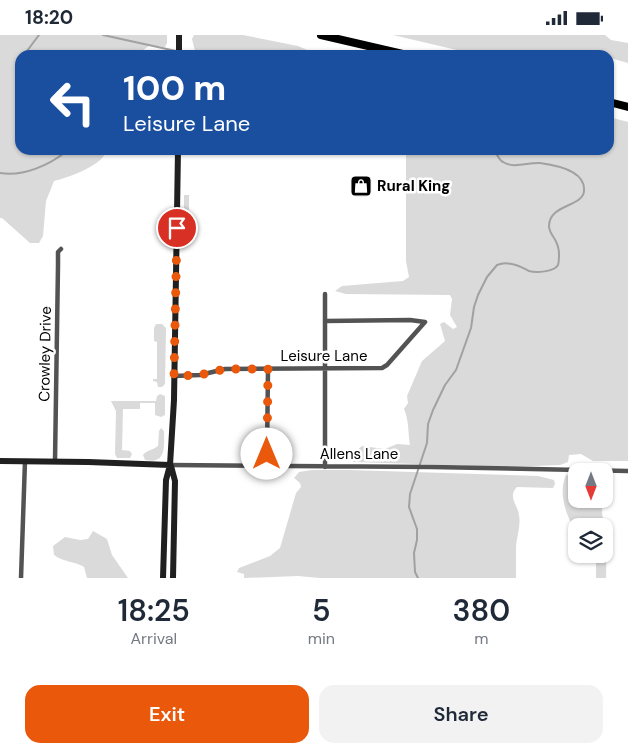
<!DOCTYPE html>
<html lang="en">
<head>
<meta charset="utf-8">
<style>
  :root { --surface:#fff; --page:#f2f2f3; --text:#1f2937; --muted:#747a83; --accent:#ea580c }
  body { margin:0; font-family:"DM Sans",sans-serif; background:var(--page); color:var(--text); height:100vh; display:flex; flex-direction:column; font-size:19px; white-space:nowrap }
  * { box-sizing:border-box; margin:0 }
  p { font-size:16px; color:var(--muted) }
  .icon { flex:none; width:28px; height:28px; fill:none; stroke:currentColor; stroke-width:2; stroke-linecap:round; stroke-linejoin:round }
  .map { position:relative; height:543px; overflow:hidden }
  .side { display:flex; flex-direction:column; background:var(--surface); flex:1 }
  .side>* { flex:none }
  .banner { position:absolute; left:15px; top:15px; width:599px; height:105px; border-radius:15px; box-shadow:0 1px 4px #0004; background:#1a4fa0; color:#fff; overflow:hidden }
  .needle { width:32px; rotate:180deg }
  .controls { position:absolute; left:568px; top:428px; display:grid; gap:10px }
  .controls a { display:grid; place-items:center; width:45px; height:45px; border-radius:10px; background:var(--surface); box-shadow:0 1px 4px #0004; font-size:25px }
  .pin { position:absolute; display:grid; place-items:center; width:42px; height:42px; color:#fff; margin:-21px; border:2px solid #fff; border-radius:50%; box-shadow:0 1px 5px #0007 }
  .me { position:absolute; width:55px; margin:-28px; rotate:0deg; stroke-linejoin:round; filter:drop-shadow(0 0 4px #0008) }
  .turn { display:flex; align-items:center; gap:18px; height:105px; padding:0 25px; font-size:22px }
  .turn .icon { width:65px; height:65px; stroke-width:2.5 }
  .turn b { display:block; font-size:35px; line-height:42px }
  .eta { display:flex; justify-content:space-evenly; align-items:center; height:85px; text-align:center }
  .eta b { font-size:30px; font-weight:600; line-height:35px }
  .cta { display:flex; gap:10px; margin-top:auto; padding:10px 25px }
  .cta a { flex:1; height:58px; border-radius:15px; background:var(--accent); color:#fff; font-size:20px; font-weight:600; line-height:58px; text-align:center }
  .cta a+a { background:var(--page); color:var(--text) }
  .status { display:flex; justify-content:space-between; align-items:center; height:35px; padding:0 25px; background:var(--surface); direction:ltr }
  .status svg { height:14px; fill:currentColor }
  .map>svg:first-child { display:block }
  .green { fill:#dadada }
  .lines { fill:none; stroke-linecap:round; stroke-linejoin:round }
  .stream { stroke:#a1a1a1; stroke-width:2 }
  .street { stroke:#535353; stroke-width:4.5 }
  .secondary { stroke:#202020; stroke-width:6 }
  .primary { stroke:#000; stroke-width:8 }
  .route { stroke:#ea580c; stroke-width:9; stroke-dasharray:0 16.2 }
  .labels { text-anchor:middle; stroke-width:5; stroke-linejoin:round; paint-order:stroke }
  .poi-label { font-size:15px; font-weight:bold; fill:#000; stroke:#fff; text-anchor:start }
  .street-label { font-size:15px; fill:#000; stroke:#fff }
</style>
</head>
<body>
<div class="status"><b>18:20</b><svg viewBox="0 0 49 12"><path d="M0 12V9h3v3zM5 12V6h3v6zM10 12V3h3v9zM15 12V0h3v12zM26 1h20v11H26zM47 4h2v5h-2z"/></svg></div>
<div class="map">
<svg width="628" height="543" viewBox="0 0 628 543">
  <rect width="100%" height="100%" fill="#fff"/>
  <path class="green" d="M0,0H167V8L165,12L149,11L136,20H20V115H106C105,130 67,143 54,146L46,166L43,201L39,208H30L2,183H0Z
    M194,0H243L298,11L319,20H192L195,16L192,4Z
    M393,0H605L611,5L628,8V28L610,23L609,33V20H478Z
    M609,82L628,87V426H593L581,419L569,420L568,427L560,430L506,432L354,427L346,424L362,411L385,414L397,409L410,410C408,398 409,385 404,374L408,368L407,361L422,326L445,306L440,289L444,287L453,294L457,292L450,280L452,264L450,260L346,259L335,256L342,251L403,246L409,242L406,226V115H609Z
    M184,160H189V206H184Z
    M156,289H162L166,293L165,349L162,352H158L157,347L153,346V344H157V307L154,306V293Z
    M160,359L165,361V380L161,382L155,380V368H140V374H123L122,415L130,416L132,419L130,423H117L115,419L116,376L111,366H156L157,361Z
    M161,393L164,396C164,410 167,430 145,425L143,420C147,415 153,415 158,411L159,396Z
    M312,435H349L538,441L554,445L555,449L553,453L517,452C507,462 518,470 519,480C521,490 517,501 516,511C516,522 516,533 516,543H320L298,541L244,543V539L237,537L239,533L270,521L280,513L296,458L301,452L300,448L294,443L299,437Z
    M566,440L576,441V464H604C602,474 600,482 607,490L606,543H596V519H604V491H579L571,488C564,473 559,456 566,440Z
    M93,496L107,504L112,520L128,543H87L84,532C74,526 63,527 54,520L53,511L65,502L80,505L88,504Z"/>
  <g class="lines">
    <path class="stream" d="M103,0L176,16
      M181,17L213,20
      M24,20L39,0
      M20,27L18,37L20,44
      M0,138C23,142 50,130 68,115
      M418,543L415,537L414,518L417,505V494L409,472L410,459L427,408L428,389L433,375L445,350L456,335L471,293L474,272L478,260L487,242L497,230C502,228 507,228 512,229C518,230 523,233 529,236C536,238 554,237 558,230C559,227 559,222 559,219C559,203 549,201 549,191C549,169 583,172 584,156C586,135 555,130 540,128C528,127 514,134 503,127C499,125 497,119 494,115"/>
    <path class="street" d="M325,259V432
      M174,341L200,340L225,334L382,333L387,330L425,287L410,285L325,286
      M267,419L268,334
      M55,426L58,230V217L61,214
      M170,430L432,432L628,436
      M21,543L25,426"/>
    <path class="secondary" d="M179,20V0
      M0,426L88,427L170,430
      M171,431L175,446L173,543
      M163,543L166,445L170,430L174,365L178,115"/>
    <path class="primary" d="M321,0L407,20
      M609,67L628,72"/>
  </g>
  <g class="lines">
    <path class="route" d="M177,193L174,341L200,340L225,334H268L267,419"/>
  </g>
  <defs>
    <g id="shop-square" transform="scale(1.125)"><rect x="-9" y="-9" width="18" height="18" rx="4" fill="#000" stroke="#fff"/><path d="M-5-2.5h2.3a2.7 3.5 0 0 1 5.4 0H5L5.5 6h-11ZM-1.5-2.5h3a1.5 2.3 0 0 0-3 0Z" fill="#fff"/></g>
  </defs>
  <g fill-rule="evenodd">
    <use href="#shop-square" x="361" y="151"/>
  </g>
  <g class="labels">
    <g class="poi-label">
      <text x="377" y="156">Rural King</text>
    </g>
    <g class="street-label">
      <text transform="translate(45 319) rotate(-89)" y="5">Crowley Drive</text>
      <text x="324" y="326">Leisure Lane</text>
      <text x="359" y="424">Allens Lane</text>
    </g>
  </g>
</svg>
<div class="controls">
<a><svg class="needle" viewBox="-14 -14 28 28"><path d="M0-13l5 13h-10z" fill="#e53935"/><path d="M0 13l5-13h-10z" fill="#747a83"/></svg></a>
<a><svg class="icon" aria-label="layers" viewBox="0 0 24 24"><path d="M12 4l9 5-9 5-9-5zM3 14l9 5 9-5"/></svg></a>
</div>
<div class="pin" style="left:177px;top:193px;background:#d93025"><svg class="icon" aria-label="arrive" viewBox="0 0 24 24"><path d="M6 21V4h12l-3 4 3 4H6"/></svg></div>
<svg class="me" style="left:267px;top:419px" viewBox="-20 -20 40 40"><circle r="19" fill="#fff"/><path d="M0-13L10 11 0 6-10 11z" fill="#ea580c"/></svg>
<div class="banner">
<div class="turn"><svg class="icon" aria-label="left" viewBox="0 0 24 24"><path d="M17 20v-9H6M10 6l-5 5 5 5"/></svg><div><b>100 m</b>Leisure Lane</div></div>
</div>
</div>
<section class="side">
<div class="eta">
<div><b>18:25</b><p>Arrival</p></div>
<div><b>5</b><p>min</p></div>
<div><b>380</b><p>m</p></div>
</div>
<div class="cta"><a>Exit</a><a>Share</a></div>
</section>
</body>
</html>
